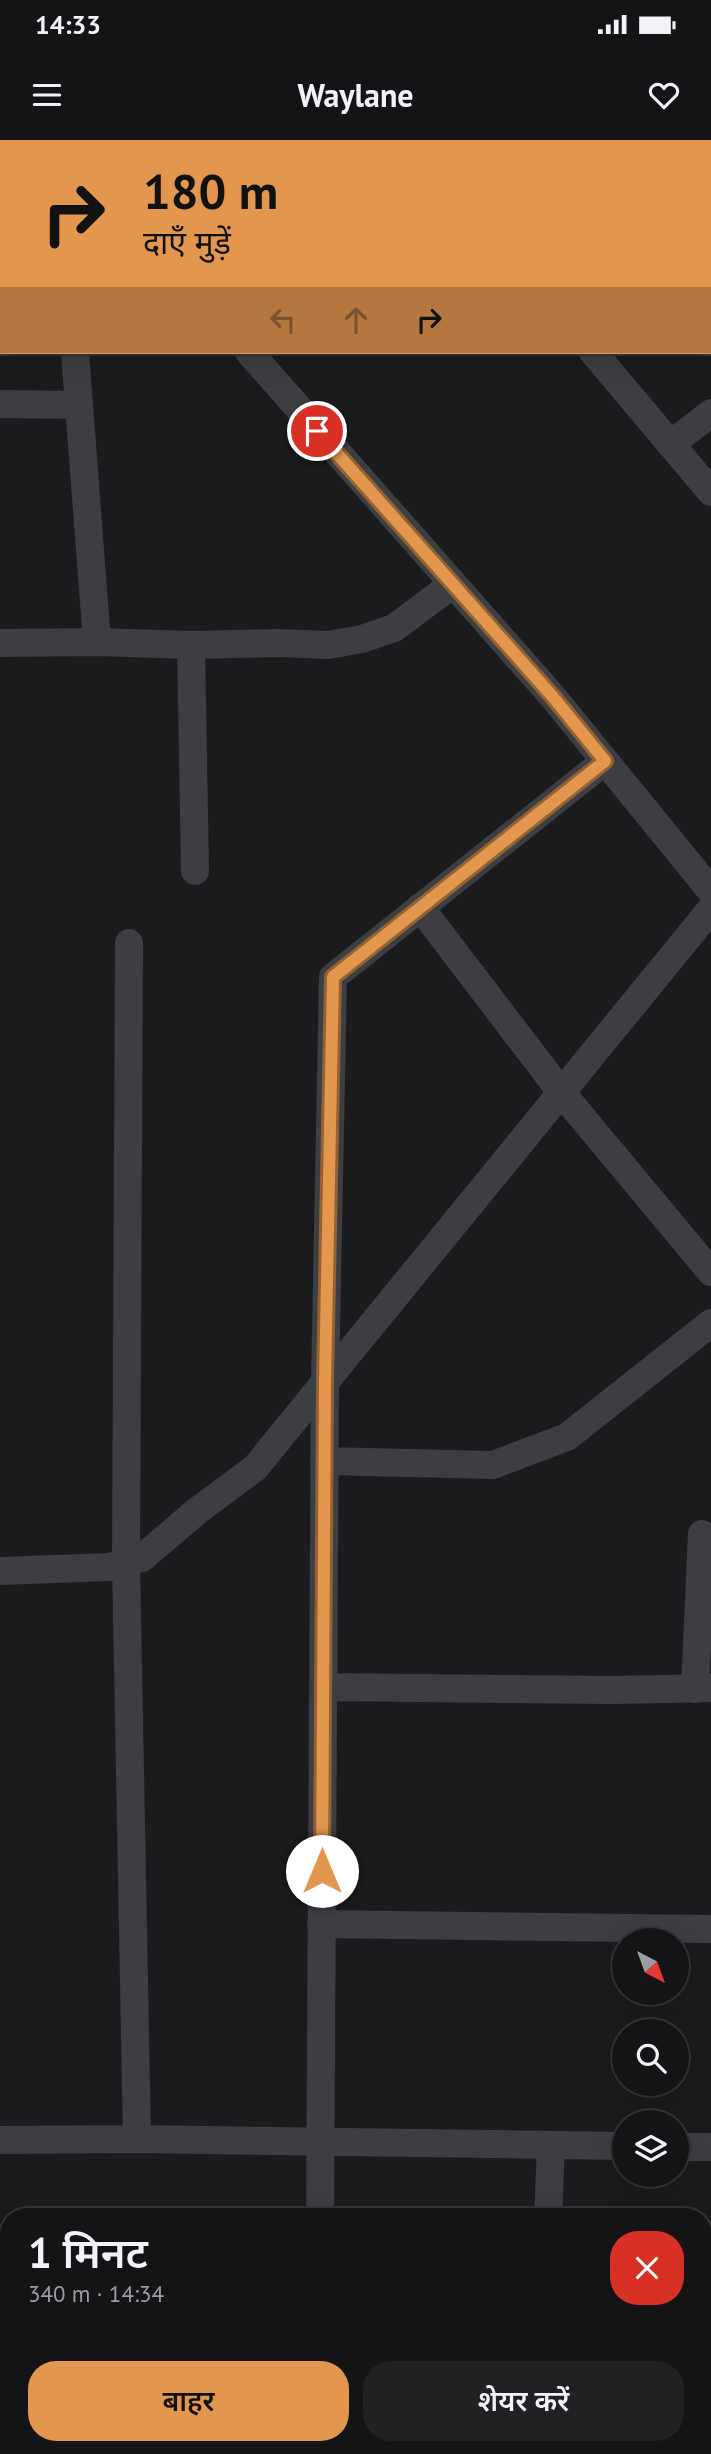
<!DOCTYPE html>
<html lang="hi">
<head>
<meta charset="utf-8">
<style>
  :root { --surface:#141416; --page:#212123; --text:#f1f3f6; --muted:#9d9ea1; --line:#333335; --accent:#e2964e }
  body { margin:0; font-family:"PT Sans","Noto Sans Devanagari",sans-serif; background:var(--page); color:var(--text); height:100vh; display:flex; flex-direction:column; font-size:26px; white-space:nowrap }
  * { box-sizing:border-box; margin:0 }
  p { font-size:23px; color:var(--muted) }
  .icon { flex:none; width:38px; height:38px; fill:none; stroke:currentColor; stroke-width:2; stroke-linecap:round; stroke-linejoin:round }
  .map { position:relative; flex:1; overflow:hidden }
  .details { position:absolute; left:0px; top:2068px; width:712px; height:247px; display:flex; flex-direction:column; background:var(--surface); border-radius:28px 28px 0 0; box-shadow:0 7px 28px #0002,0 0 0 2px var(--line) }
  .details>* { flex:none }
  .top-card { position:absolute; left:0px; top:0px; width:712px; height:214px; box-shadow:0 7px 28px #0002,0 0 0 2px var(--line); background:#e2964e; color:#111; overflow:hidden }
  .needle { width:46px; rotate:139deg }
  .controls { position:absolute; left:612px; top:1788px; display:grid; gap:14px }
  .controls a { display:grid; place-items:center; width:77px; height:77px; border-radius:50%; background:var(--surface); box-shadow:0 7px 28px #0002,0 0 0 2px var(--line); font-size:35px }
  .pin { position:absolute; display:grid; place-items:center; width:60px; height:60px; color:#fff; margin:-30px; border:4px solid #fff; border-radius:50%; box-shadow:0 2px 7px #0007 }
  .me { position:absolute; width:77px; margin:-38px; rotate:0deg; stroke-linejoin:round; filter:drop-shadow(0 0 5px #0008) }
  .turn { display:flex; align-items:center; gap:24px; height:147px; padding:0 28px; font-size:32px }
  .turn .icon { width:91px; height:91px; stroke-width:2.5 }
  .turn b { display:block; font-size:49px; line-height:60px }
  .lanes { display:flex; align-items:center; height:66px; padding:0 28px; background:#0003; justify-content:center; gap:35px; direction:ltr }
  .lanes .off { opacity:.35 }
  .round { display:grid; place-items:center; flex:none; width:74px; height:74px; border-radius:28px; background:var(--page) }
  .head { display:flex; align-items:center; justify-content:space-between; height:119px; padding:0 28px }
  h1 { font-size:42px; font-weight:600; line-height:52px }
  .button { display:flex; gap:14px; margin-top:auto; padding:14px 28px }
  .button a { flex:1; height:80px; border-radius:28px; background:var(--accent); color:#111; font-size:28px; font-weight:600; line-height:80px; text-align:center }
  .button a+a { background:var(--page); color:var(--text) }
  .status { display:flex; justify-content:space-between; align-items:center; height:49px; padding:0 35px; background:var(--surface); direction:ltr }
  .status svg { height:19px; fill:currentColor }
  header { display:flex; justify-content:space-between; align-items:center; height:91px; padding:0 28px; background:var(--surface); font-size:32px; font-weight:600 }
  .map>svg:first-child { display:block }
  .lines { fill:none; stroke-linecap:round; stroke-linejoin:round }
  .street { stroke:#3c3e42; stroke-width:28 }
  .route-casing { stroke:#936233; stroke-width:18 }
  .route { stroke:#e2964e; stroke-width:12 }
</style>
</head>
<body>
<div class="status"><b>14:33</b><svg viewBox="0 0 49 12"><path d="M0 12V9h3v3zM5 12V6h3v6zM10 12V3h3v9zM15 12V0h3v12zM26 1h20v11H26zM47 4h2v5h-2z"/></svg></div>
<header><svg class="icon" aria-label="menu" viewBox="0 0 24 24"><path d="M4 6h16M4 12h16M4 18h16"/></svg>Waylane<svg class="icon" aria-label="heart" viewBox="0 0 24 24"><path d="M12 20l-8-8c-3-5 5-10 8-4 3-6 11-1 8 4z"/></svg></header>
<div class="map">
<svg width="711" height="2314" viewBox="0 0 711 2314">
  <rect width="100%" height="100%" fill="#1b1b1d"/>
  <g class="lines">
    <path class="street" d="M708,0L710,2
      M94,2L96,0
      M459,2L461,0
      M75,212L97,502
      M249,212L553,557L711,751
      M593,212L711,352
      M0,264L79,265
      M671,304L711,273
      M0,503L97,502L191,505L279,503L328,505L362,499L394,488L453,444
      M191,505L195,731
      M420,767L561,952L711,1132
      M129,803L126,1422L137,1999
      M324,1321L493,1325L567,1297L711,1183
      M0,1431L109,1427L142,1418L197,1371L255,1328L711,769
      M323,1547L613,1550L711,1548
      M695,1549L702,1394
      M321,1784L711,1789
      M0,2000L137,1999L625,2006
      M677,2007H711
      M320,2077L325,1242L333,837L605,621
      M548,2077L551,2005
      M0,2231H9
      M116,2306L117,2314
      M585,2306L588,2314
      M318,2314V2306"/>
  </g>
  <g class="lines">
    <g class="route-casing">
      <path id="route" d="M317,291L553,557L605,621L333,837L325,1242L322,1731"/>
    </g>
    <use href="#route" class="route"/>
  </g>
</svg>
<div class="controls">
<a><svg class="needle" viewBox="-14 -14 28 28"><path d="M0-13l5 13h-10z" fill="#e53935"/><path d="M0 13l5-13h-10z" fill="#9d9ea1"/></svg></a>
<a><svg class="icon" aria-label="search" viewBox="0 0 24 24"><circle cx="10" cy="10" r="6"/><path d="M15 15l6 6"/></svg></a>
<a><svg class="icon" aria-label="layers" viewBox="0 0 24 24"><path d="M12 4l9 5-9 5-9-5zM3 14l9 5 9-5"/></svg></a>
</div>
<div class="pin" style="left:317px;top:291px;background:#d93025"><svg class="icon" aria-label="arrive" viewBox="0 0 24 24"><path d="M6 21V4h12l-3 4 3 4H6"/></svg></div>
<svg class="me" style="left:322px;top:1731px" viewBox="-20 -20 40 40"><circle r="19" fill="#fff"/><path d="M0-13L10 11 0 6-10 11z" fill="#e2964e"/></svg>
<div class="top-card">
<div class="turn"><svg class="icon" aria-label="right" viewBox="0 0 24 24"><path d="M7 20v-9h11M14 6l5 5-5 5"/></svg><div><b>180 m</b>दाएँ मुड़ें</div></div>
<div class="lanes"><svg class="icon off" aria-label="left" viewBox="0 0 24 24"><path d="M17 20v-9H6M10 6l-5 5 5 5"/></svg><svg class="icon off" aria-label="ahead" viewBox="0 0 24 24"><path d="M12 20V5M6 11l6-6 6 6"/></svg><svg class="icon" aria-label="right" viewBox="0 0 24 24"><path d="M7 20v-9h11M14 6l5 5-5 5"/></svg></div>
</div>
<section class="details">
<div class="head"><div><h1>1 मिनट</h1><p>340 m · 14:34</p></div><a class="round" style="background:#d93025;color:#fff"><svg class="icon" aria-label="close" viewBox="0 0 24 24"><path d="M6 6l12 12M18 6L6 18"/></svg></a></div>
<div class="button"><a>बाहर</a><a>शेयर करें</a></div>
</section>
</div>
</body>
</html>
